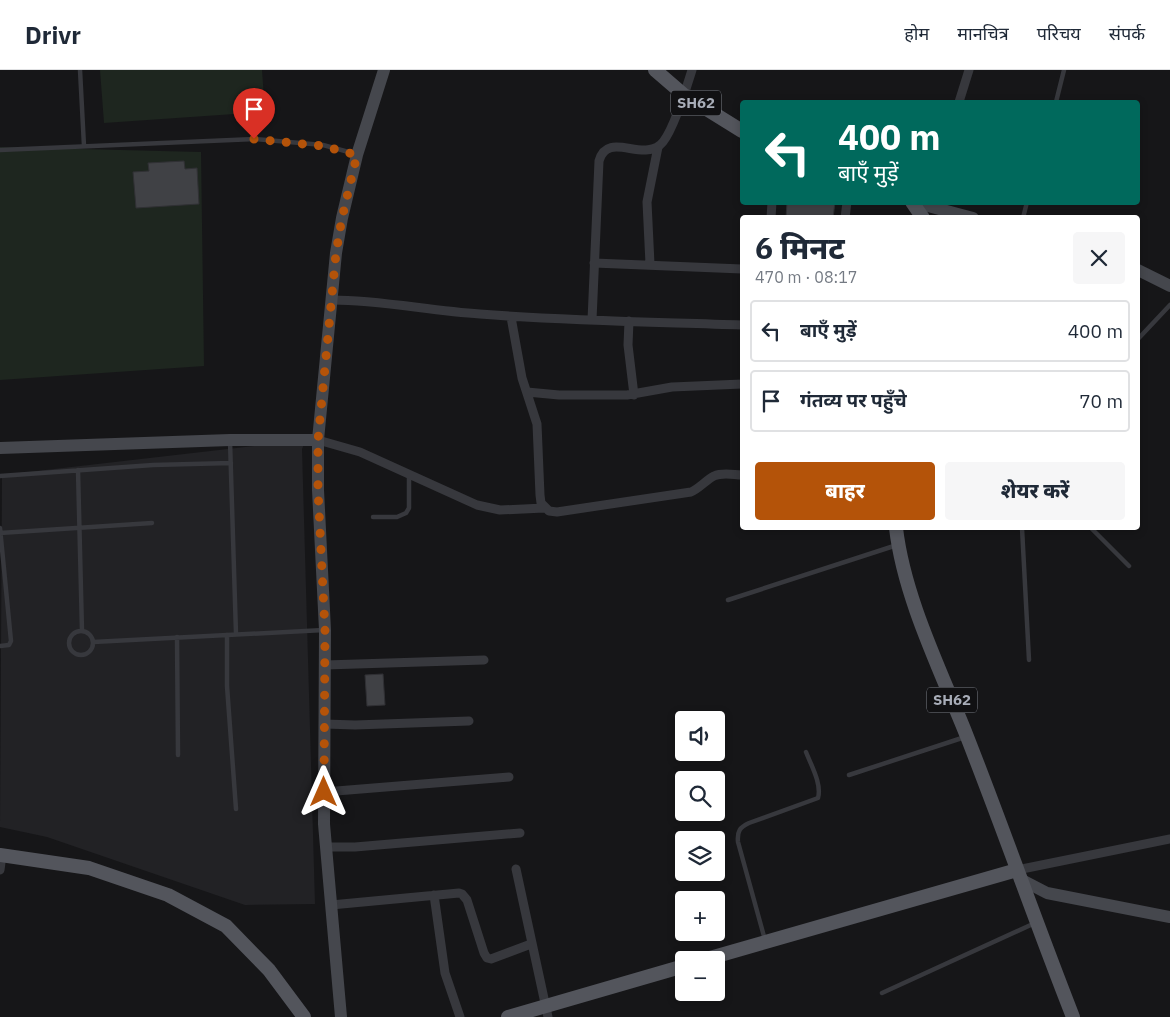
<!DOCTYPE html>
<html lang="hi">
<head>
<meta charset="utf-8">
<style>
  :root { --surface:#fff; --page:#f6f6f7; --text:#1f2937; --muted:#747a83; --line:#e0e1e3; --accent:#b45309 }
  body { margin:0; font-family:"IBM Plex Sans","Noto Sans Devanagari",sans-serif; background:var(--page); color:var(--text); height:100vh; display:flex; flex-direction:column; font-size:19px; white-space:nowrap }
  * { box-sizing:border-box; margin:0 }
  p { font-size:16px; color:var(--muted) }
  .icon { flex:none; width:28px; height:28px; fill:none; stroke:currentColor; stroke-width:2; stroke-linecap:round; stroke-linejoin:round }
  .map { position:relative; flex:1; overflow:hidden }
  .side { position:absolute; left:740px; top:145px; width:400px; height:315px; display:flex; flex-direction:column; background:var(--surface); border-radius:5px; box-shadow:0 2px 8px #0003 }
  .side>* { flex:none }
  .guide { position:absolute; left:740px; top:30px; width:400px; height:105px; border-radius:5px; box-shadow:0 2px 8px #0003; background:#00695c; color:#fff; overflow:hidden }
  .buttons { position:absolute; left:675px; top:641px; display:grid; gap:10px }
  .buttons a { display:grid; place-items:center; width:50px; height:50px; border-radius:5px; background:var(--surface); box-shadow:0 2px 8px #0003; font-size:25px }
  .pin { position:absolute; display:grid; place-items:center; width:42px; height:42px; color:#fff; margin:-51px -21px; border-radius:50% 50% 50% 0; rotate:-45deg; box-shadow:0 0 5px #0007 }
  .pin .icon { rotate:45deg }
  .me { position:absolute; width:55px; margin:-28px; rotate:0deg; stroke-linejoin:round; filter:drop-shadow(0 0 4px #0008) }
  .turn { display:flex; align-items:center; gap:18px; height:105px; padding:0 15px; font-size:22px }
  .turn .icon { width:65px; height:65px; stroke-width:2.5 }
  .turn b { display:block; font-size:35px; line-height:42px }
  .round { display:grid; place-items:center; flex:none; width:52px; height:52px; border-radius:5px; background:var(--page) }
  .overview { display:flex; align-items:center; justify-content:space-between; height:85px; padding:0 15px }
  h1 { font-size:30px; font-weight:800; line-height:38px }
  .primary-button { display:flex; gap:10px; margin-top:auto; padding:10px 15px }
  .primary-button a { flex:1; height:58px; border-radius:5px; background:var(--accent); color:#fff; font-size:20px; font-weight:800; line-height:58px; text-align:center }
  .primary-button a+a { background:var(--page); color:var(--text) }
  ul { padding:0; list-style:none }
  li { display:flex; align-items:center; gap:15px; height:62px; margin:0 10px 8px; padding:0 5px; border:2px solid var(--line); border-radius:5px }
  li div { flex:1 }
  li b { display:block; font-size:19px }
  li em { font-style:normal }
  header { display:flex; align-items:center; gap:30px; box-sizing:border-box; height:70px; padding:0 25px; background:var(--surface); border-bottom:1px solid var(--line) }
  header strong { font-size:24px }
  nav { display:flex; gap:28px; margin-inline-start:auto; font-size:18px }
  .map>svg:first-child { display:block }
  .built { fill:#222225 }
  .green { fill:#1e261f }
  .building { fill:#404145; stroke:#303034 }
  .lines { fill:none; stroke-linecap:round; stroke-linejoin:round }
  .lane { stroke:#37383d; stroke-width:4.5 }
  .street { stroke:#37383d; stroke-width:9 }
  .secondary { stroke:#45474d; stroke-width:12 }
  .primary { stroke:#53555c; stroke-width:14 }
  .route { stroke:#b45309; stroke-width:9; stroke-dasharray:0 16.2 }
  .labels { text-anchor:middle; stroke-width:5; stroke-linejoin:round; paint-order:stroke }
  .shield { fill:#111113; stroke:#7b7e86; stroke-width:1 }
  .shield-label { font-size:15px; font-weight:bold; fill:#a8adb8 }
</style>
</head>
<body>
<header>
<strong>Drivr</strong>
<nav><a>होम</a><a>मानचित्र</a><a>परिचय</a><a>संपर्क</a></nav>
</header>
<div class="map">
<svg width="1170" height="947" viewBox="0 0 1170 947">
  <rect width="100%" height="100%" fill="#161618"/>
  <path class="built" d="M306,370L302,379L315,834L245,835L47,767L0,757L2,405Z"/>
  <path class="green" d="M100,0H262L265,42L104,53Z
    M0,77L201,82L204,296L0,310Z"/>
  <path class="building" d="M184,91L185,99L197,98L199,134L136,138L133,102L149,101L148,93Z
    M787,132H835L833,148H786Z
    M383,604L385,635L367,636L365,605Z"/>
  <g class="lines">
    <path class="lane" d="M80,0L84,76
      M1056,32L1064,0
      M0,80L255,69L323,75L356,84
      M1023,148L1027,132
      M1138,269L1170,235
      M230,371L236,564
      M78,400L82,561
      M0,406L153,395L231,393
      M373,447H397L406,443L409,438V405
      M0,458L11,571L9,575L0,576
      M1022,458L1029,590
      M1091,458L1129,496
      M0,463L152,453
      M728,530L897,475
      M69 573a12 12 0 1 1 24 0a12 12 0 1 1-24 0Z
      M227,565V616L236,739
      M177,567L178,685
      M93,572L324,560
      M849,705L965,667
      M765,870L738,772C737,761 740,757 749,753L818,728C822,714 811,695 806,682
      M882,923L1035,853"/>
    <path class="street" d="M959,32L969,0
      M771,148L772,132
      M845,148L847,132
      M594,193L742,199
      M650,194L647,132L658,77
      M332,230C381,230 430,241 480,244C567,251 655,252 742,255
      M511,247L522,308L537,354L540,425L541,433L549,441L557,442L691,422C700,418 706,410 714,406C723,402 734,405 742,405
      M592,250L599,91C607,61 641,91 660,75C672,66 687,16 692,0
      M629,251L628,275L634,325
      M527,322L559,325H627L672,317L742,314
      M318,370L360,382L477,435L500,440L544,438
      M325,595L484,590
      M325,654L355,655L469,651
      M324,722L509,707
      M326,777H355L520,763
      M516,799L548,947
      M0,800L2,785
      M1017,800L1170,769
      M434,825L445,903L460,947
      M331,835L459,823L462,824L467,830L484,883L487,888L491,889L531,874"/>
    <path class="secondary" d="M913,132L973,148
      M1138,200L1170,216
      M0,378L230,370H318
      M1020,809L1047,823L1170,847
      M341,947L324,754L325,560L318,420V370L336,183L342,148L357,85L384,0"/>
    <path class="primary" d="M655,0L684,25L742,61
      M912,132L923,148
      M896,458C904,527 940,599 966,664C1003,758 1036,853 1073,947
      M0,785L89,798L168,825L226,856L269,900L304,947
      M703,890L1017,800
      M508,947L684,896"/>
  </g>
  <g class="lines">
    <path class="route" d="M254,69L323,76L357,85L342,148L336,183L318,370V420L325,560L324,722"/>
  </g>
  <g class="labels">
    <g class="shield">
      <rect x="671" y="20.5" width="50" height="25" rx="4"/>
      <rect x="927" y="617.5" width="50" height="25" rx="4"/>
    </g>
    <g class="shield-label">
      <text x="696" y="38">SH62</text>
      <text x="952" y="635">SH62</text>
    </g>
  </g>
</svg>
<div class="buttons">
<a><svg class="icon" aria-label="sound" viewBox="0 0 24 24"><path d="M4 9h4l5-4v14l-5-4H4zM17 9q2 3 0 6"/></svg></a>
<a><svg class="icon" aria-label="search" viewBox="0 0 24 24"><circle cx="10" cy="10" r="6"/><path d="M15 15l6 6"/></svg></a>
<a><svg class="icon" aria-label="layers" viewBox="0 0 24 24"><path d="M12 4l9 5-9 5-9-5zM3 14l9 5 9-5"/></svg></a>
<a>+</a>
<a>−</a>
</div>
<div class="pin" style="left:254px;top:69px;background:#d93025"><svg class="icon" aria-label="arrive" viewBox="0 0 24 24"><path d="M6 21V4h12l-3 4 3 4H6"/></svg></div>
<svg class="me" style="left:324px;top:722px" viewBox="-20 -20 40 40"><path d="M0-17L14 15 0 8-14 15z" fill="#b45309" stroke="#fff" stroke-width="4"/></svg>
<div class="guide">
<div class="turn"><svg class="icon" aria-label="left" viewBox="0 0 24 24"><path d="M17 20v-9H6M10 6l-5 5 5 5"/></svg><div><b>400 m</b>बाएँ मुड़ें</div></div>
</div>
<section class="side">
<div class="overview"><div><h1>6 मिनट</h1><p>470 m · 08:17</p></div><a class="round"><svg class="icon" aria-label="close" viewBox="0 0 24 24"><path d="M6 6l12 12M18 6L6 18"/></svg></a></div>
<ul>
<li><svg class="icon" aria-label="left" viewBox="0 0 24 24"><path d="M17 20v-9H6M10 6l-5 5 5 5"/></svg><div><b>बाएँ मुड़ें</b></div><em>400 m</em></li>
<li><svg class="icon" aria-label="arrive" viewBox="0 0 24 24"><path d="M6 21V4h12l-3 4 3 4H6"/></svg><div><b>गंतव्य पर पहुँचे</b></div><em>70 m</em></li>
</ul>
<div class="primary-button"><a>बाहर</a><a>शेयर करें</a></div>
</section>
</div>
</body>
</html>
